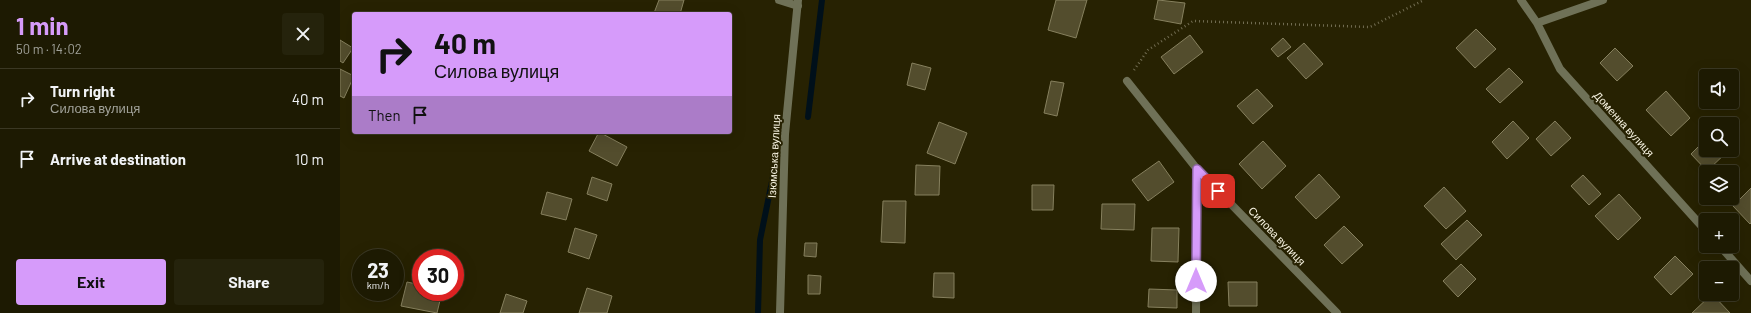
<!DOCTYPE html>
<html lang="en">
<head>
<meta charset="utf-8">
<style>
  :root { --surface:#1d1a02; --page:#25230c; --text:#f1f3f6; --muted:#a0a199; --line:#3b3824; --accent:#d69bfa }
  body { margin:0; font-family:Barlow,sans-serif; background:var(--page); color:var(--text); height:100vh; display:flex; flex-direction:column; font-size:15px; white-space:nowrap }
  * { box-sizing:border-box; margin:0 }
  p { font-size:13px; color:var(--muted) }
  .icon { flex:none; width:22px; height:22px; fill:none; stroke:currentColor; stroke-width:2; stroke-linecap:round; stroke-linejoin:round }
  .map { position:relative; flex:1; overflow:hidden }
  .side { display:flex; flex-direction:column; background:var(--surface); width:340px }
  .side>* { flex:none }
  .top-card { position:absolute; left:12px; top:12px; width:380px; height:122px; border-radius:4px; box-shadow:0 4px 16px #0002,0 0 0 1px var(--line); background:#d69bfa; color:#111; overflow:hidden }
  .tools { position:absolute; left:1359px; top:69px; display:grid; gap:8px }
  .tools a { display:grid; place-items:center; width:40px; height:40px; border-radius:4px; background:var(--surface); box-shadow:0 4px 16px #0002,0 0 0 1px var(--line); font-size:20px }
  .speed { position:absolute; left:12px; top:249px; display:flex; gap:8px; font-size:20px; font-weight:700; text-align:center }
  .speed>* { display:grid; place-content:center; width:52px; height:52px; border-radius:50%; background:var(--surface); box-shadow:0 4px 16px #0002,0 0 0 1px var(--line); line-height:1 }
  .speed small { font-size:10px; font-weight:400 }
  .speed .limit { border:6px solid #d22; background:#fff; color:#111 }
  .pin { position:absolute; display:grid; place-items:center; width:34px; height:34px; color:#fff; margin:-17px; border-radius:8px; box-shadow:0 2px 6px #0006 }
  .me { position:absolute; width:44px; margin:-22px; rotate:0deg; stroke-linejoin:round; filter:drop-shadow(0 0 3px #0008) }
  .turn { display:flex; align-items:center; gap:14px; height:84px; padding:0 16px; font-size:18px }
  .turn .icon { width:52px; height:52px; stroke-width:2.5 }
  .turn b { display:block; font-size:28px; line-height:34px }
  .then { display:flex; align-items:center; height:38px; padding:0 16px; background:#0003; gap:8px; font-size:15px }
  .round { display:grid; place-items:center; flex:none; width:42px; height:42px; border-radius:4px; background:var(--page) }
  .headline { display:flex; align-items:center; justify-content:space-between; height:68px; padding:0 16px }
  h1 { font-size:24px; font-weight:700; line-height:30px; color:var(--accent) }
  .action { display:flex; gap:8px; margin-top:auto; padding:8px 16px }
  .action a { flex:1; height:46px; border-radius:4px; background:var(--accent); color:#111; font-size:16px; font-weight:700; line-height:46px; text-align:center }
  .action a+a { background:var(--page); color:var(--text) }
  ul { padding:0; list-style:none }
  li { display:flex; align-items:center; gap:12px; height:60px; padding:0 16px; border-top:1px solid var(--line) }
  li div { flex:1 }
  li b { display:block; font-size:15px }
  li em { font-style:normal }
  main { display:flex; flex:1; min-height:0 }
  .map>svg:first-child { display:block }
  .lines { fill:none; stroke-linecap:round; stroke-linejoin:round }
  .stream { stroke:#00101a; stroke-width:6 }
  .building { fill:#534d2d; stroke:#86805e }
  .path { stroke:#726d52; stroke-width:2.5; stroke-dasharray:1 3; stroke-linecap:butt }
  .lane { stroke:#6f7157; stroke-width:8 }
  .street { stroke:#6f7157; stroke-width:8 }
  .route-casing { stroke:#8b65a2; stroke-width:10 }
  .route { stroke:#d69bfa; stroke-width:7 }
  .labels { text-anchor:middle; stroke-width:4; stroke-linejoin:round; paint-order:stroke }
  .street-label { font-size:11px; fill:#f6f2e0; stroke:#272202 }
</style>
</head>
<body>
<main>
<section class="side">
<div class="headline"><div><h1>1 min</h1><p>50 m · 14:02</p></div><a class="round"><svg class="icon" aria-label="close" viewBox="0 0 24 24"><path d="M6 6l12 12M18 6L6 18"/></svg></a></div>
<ul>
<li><svg class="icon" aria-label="right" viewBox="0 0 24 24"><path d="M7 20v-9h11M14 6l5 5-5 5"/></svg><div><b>Turn right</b><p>Силова вулиця</p></div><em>40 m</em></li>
<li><svg class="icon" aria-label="arrive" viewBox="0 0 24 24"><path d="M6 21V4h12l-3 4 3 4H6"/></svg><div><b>Arrive at destination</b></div><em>10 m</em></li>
</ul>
<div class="action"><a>Exit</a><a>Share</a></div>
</section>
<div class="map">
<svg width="1411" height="313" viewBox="0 0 1411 313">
  <rect width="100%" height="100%" fill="#272202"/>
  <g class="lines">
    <path class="stream" d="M468,117L482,0
      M418,313L420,240L437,157"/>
  </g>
  <path class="building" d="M319,0H344L340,14H316L314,13Z
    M716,0H747L736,38L708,30Z
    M818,0L845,3L841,24L814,19Z
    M1136,29L1156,49L1135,68L1116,48Z
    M850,35L863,52L834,74L821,57Z
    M943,38L951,47L938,57L931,49Z
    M0,40L13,48L3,63L0,61Z
    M964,43L983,64L966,79L947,58Z
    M1275,48L1293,66L1277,81L1260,63Z
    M572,63L591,68L585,90L567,85Z
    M1169,68L1183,82L1160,103L1146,89Z
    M0,69L14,76L4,98L0,96Z
    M711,81L724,83L717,116L704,113Z
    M917,89L933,106L913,124L897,106Z
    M1326,91L1350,118L1331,136L1306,110Z
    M1173,121L1189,138L1167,159L1152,142Z
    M1215,121L1231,138L1211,156L1196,139Z
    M599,122L627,133L615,164L587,153Z
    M259,132L287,147L277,166L249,151Z
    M1366,139V150L1388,151L1367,171L1351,154Z
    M923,141L946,166L922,189L899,164Z
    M819,161L834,182L808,201L792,180Z
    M576,165L600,166L599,195H575Z
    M979,174L1000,197L976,219L955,197Z
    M1243,175L1261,194L1249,205L1231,186Z
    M252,177L272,184L267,201L247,194Z
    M692,185H714L713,210H692Z
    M1104,187L1126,211L1106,229L1084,206Z
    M1411,188V223L1410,224L1393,206Z
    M207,192L232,199L226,220L201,214Z
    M1279,194L1301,218L1278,240L1255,216Z
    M543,201H566L565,243L541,242Z
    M762,204H795L794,230L761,229Z
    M1127,220L1142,235L1116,260L1101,244Z
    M1004,226L1023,245L1002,264L984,245Z
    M235,228L257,235L249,259L228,252Z
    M812,228H839L838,262L811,261Z
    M465,243H477L476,257L464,256Z
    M1335,256L1353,274L1331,295L1314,277Z
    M1121,264L1136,279L1118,297L1103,281Z
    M594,273H614V298L593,297Z
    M468,275L481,276L480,294H468Z
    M67,282L81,285V292H102L97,313L61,306Z
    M888,282H917V306H889Z
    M247,288L272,296L267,313H239Z
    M809,289L837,290V308L808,307Z
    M166,294L187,301L183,313H160Z
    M1372,294L1390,313H1352Z"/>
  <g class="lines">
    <path class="path" d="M794,70L808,50L853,21L1030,27L1084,0"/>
    <path class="lane" d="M439,0L458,6"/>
    <path class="street" d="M1181,0L1197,23L1263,0
      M1197,23L1220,69L1366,231
      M787,81L857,169L997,313
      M1380,246L1411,281
      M440,313L445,134L458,0
      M856,313L857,169"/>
  </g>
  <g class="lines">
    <g class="route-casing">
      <path id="route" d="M856,281L857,169L878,191"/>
    </g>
    <use href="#route" class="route"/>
  </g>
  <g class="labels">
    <g class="street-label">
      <text transform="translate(1284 124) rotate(48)" y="4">Доменна вулиця</text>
      <text transform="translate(434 156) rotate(-87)" y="4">Ізюмська вулиця</text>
      <text transform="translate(937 236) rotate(46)" y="4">Силова вулиця</text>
    </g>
  </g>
</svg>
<div class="tools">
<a><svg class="icon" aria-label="sound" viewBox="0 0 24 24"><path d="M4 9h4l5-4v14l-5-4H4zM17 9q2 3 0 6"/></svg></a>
<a><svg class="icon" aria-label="search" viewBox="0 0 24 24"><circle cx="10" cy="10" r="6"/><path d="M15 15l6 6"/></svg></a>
<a><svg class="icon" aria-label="layers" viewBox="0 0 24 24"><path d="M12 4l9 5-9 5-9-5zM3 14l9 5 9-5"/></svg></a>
<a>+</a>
<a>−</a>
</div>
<div class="speed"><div>23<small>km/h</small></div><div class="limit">30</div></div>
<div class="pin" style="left:878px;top:191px;background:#d93025"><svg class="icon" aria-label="arrive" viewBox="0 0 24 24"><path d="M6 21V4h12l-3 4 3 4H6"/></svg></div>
<svg class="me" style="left:856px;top:281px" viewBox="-20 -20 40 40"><circle r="19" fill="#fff"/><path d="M0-13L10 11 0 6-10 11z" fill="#d69bfa"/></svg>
<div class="top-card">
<div class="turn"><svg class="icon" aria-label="right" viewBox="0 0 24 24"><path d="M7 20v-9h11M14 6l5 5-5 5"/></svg><div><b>40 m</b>Силова вулиця</div></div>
<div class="then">Then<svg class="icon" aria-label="arrive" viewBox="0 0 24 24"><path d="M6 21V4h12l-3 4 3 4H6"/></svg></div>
</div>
</div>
</main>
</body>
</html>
